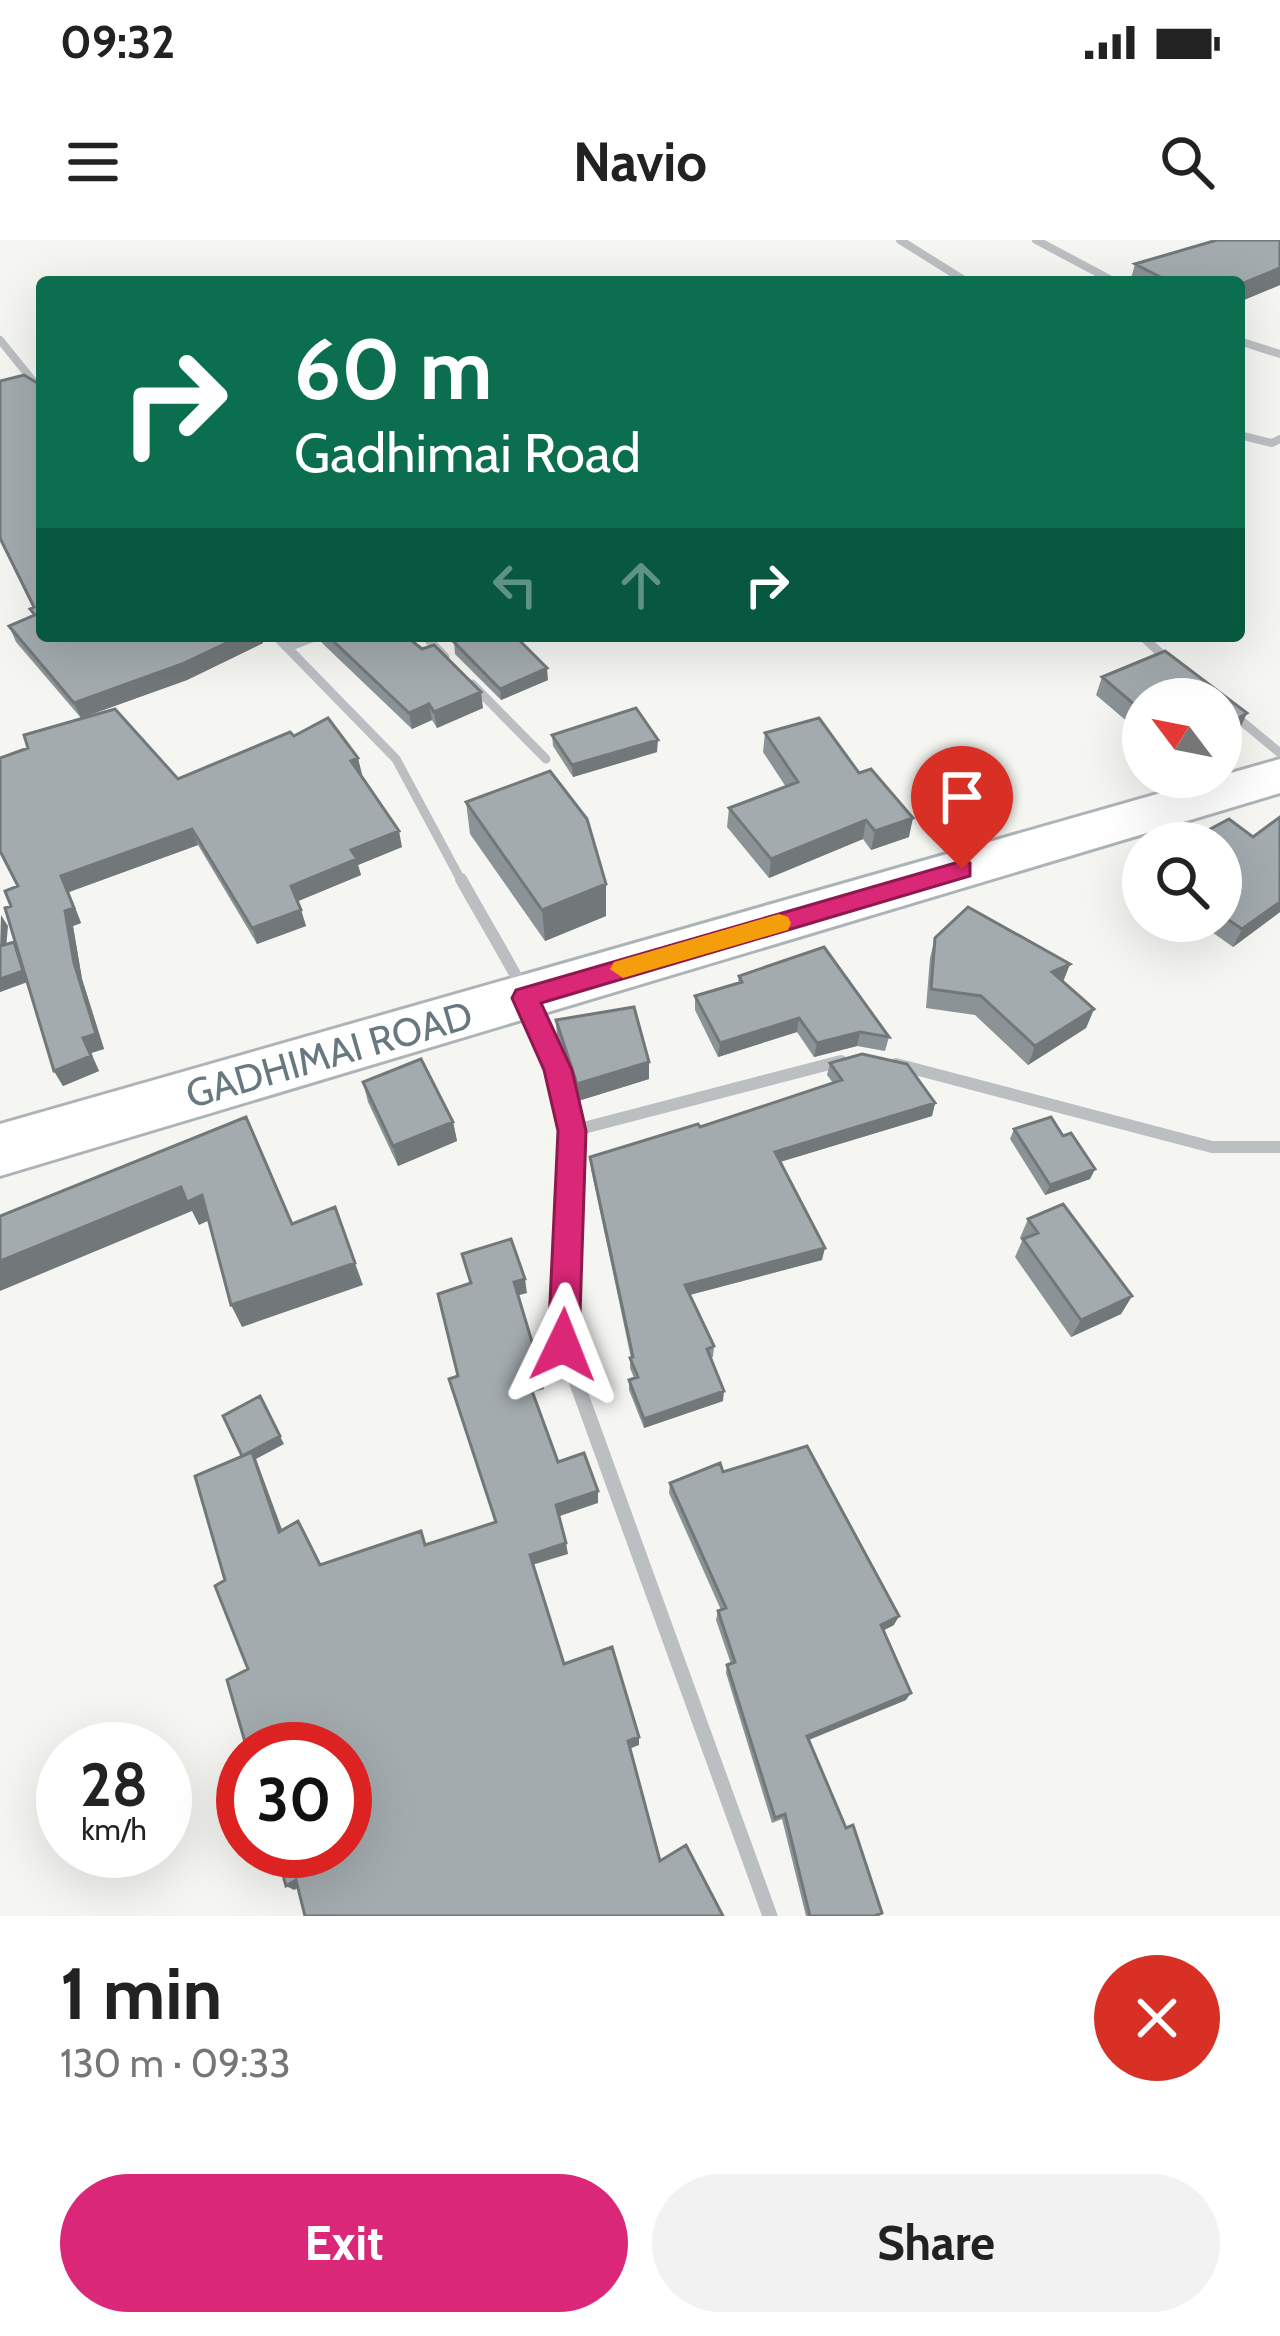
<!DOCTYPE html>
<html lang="en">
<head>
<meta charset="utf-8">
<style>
  :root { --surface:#fff; --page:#f2f2f2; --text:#222; --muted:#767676; --accent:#db2777 }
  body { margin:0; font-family:Cabin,sans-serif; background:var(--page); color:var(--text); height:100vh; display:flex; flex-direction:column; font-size:45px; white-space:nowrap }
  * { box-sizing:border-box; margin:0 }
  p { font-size:39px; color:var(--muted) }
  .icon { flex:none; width:66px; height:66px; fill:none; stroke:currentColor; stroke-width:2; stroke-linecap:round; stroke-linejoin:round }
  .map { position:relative; height:1676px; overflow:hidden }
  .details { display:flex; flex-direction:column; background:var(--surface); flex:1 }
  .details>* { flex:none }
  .top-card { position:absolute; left:36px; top:36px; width:1209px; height:366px; border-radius:12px; box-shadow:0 12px 48px #0002; background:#0b6e4f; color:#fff; overflow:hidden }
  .needle { width:78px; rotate:302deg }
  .tools { position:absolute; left:1122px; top:438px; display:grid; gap:24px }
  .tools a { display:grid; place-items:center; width:120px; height:120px; border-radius:50%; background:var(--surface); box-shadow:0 12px 48px #0002; font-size:60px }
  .speed { position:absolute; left:36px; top:1482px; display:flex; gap:24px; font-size:60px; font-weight:700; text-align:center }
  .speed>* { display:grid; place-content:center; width:156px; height:156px; border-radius:50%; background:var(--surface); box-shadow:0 12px 48px #0002; line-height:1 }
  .speed small { font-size:30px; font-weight:400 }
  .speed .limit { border:18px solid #d22; background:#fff; color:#111 }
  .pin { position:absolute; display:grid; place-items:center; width:102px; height:102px; color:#fff; margin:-123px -51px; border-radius:50% 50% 50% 0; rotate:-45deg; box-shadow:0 0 12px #0007 }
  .pin .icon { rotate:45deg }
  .me { position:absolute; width:132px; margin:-66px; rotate:2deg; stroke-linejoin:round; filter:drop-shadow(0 0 9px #0008) }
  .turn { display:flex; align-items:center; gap:42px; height:252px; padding:0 60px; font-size:54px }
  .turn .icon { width:156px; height:156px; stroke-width:2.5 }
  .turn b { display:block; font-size:84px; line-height:102px }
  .lanes { display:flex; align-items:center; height:114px; padding:0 60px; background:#0003; justify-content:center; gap:60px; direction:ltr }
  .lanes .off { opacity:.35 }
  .round { display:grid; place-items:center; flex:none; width:126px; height:126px; border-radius:63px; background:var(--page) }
  .summary { display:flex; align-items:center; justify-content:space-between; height:204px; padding:0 60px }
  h1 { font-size:72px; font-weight:800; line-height:90px }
  .primary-button { display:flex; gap:24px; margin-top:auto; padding:24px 60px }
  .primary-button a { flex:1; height:138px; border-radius:72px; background:var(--accent); color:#fff; font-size:48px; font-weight:800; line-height:138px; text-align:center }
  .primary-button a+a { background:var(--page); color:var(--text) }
  .status { display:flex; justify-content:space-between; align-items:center; height:84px; padding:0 60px; background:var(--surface); direction:ltr }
  .status svg { height:33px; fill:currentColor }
  header { display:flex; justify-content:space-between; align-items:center; height:156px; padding:0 60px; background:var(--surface); font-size:54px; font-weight:800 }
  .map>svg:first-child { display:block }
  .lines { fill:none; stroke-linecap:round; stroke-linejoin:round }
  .secondary-casing { stroke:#adb4b7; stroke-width:6 }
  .street-far3 { stroke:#bbbfc2; stroke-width:8 }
  .street-far2 { stroke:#bbbfc2; stroke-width:9 }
  .street-far1 { stroke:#bbbfc2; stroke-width:12 }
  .street { stroke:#bbbfc2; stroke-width:15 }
  .secondary { fill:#fff; fill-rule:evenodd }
  .wall { fill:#8c9396 }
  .shaded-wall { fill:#72787a }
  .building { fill:#a3abaf; stroke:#72787a; stroke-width:3 }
  .route { fill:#db2777; stroke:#8e194d; stroke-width:3 }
  .slow { fill:#f59e0b }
  .labels { text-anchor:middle; stroke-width:12; stroke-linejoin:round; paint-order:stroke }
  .street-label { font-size:39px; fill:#687880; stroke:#fff }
</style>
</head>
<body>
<div class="status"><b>09:32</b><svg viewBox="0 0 49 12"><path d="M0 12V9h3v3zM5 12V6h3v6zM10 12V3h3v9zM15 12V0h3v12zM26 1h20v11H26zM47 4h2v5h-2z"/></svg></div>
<header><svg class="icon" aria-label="menu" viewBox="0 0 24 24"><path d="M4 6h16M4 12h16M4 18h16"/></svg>Navio<svg class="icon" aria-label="search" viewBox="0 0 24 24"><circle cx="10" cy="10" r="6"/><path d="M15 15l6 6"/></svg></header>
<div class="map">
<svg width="1280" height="1676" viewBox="0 0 1280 1676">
  <rect width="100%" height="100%" fill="#f5f5f2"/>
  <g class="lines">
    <g class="secondary-casing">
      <path id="secondary" d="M1280,519V553L0,936V884Z"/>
    </g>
    <path class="street-far3" d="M900,0L967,42
      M1036,0L1115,42
      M0,100L42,152
      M1239,101L1280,114
      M1239,195L1272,203L1280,199"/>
    <path class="street-far2" d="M276,396L396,519L462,642
      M425,396L445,417
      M1142,396L1172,424
      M288,407L317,396
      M472,444L546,519
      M1221,464L1280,513"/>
    <path class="street-far1" d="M461,639C501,712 567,808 572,893C576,960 566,1031 563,1098
      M896,824L1212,907H1280
      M572,891L841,821"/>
    <path class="street" d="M563,1095V1105L770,1676"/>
    <use href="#secondary" class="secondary"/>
  </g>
  <path class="wall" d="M1280,0V45L1239,62V42H1130L1135,24Z
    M0,298L263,403L187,440L81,478L16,402L9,386L33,376L30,369L33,368Z
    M321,396H406L483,468L437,488L432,480L412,489L322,403Z
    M454,402L548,440L501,460L455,414Z
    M1102,437L1239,491L1143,459V495L1096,455Z
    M765,493L909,597L871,610L863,599L769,638L727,587L729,568L786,547L763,512Z
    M552,495L657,512L573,537L553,506Z
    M294,496L362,534L360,535L402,607L358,625L361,635L298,661L306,686L257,704L198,605L69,652L81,683L73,686L82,739L104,809L91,813L99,831L63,846L54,831L28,742L0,752L8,686L6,705L14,702L18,711L11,666L18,646L178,539Z
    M466,562L606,644V676L545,701L470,594Z
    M1280,577V672L1233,707L1202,685L1204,681H1221V603L1253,597Z
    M935,698L1070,724L1063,742L1094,769L1086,788L1028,825L975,775L926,768L930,718Z
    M739,736L889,797L885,811L857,806L814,817L797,792L718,817L695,770V756L738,743Z
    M556,780L649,822V839L578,861L557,797Z
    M830,823L935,863L932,876L780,922L822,1020L690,1055L714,1106L713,1117L711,1118L723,1161L644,1188L629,1150V1140L634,1138L630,1128V1118H631L591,929L590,917L700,887L833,843L827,835Z
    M363,842L453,882L457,901L398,926L368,862Z
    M1014,889L1063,896L1095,929L1090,939L1045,955L1010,899Z
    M1028,979L1132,1056L1121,1074L1071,1097L1015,1017L1022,1001L1020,998Z
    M723,1232L894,1385L883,1390L906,1460L809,1500L882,1673L878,1676H806L782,1579L772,1583L726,1433L727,1425L731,1424L716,1380L718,1371L721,1370L669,1253L670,1243Z"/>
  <path class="shaded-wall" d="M1280,28V45L1239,62V45Z
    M241,396H261L263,403L187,440L81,478L74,463Z
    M547,428L548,440L501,460L500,449Z
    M481,452L483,468L437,488L434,472Z
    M429,464L432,480L412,489L409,473Z
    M1247,473L1239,491L1221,502V489Z
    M658,500L657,512L573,537L572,525Z
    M358,518L362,534L354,537L351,521Z
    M913,578L909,597L871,610L875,591Z
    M866,580L863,599L769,638L771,619Z
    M192,589L198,605L69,652L81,683L73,686L82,739L104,809L91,813L99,831L63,846L54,831L74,723L61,636Z
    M399,591L402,607L358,625L361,635L296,662L291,646L351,610Z
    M606,644V676L545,701L542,670Z
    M1280,662V672L1233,707L1242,689Z
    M301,670L306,686L257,704L252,688Z
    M1,675L8,686L5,718L0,709Z
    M14,702L20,713L29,741L0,752V739Z
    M1070,724L1062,744L1052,732Z
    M1094,769L1086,788L1028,825L1035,806Z
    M799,778L797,792L718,817L720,803Z
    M860,792L857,806L814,817L817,803Z
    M649,822V839L578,861L577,844Z
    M935,863L932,876L773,924L775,912Z
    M453,882L457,901L398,926L393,906Z
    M1095,929L1090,939L1045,955L1050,945Z
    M181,947L202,955L214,978L199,985L192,971L0,1051V1021Z
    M825,1008L822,1020L685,1056V1045Z
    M355,1023L363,1045L242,1087L231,1065Z
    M525,1039L527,1053L516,1056L514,1042Z
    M1132,1056L1121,1074L1071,1097L1081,1080Z
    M542,1135L544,1149L530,1153L528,1140Z
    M724,1151L723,1161L644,1188V1179Z
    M260,1156L284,1204L256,1219L287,1303L279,1292L247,1224Z
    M598,1251V1263L557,1277L556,1265Z
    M566,1303L568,1314L532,1325L530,1315Z
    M899,1376L894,1385L877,1394L881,1385Z
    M911,1453L906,1460L803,1502L807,1496Z
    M639,1497V1505L629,1509L628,1501Z
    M296,1640L304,1645L294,1650L286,1646Z"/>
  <path class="building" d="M1217,0H1280V28L1239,45V42H1170L1135,24Z
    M24,135L39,144L42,140V396H241L182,424L74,463L9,386L35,375L30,369L34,367L0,298V141Z
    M328,396H406L422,409L434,405L481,452L434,472L429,464L409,473Z
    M470,396H515L547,428L500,449L454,402Z
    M1165,411L1247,473L1221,489V459H1143V472L1102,437Z
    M636,468L658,500L572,525L552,495Z
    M115,469L178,539L290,492L294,496L328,478L358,518L351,521L399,591L351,610L357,619L291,646L301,670L252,688L192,589L61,636L74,668L65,671L74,723L96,794L83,798L91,816L54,831L5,668L11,666L5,651L18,646L0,611V518L28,508L24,495Z
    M819,478L859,533L871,529L913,578L875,591L866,580L771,619L729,568L798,542L765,493Z
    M550,531L587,579L606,644L542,670L466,562Z
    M1280,577V662L1242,689L1221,675V660L1237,648L1221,636V603H1184L1229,579L1253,597Z
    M968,667L1070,724L1052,732L1094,769L1035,806L981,756L931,749L935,698Z
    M14,702L23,731L0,739V706Z
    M824,707L889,797L860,792L817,803L799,778L720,803L695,756L742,742L739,736Z
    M634,767L649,822L577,844L556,780Z
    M862,814L907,824L935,863L775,912L825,1008L685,1045L714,1106L707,1109L724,1151L644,1179L629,1140L638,1137L630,1118L633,1117L590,917L698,884L700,887L842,840L830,823Z
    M421,819L453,882L393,906L363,842Z
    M246,877L292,984L335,967L355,1023L231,1065L202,955L187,962L181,947L0,1021V976Z
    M1051,877L1063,896L1071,893L1095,929L1050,945L1014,889Z
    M1063,964L1132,1056L1081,1080L1023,999L1038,993L1028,979Z
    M511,999L525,1039L514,1042L542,1135L528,1140L558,1222L584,1213L598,1251L556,1265L566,1303L530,1315L564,1424L612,1407L639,1497L628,1501L660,1621L686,1605L723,1676H305L296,1640L286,1646L276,1611H345V1509H247L227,1440L248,1429L215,1346L225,1340L195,1236L252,1212L279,1292L298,1281L320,1325L421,1291L425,1305L496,1282L449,1139L458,1136L438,1054L471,1043L462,1014Z
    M260,1156L280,1196L242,1216L223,1176Z
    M807,1206L899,1376L881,1385L911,1453L807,1496L846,1588L853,1585L882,1673L875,1676H810L785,1574L775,1578L727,1425L735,1422L718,1371L726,1368L670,1243L720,1223L723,1232Z"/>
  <path class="route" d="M962,621L970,623V636L541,763L572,830L586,891L579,1105L574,1115L563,1120L552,1115L548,1105L558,891L544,830L512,758L516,750Z"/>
  <path class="slow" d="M779,674L788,677L791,683L788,690L623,738L610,729L614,722Z"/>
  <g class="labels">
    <g class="street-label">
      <text transform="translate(329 814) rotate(-16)" y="14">GADHIMAI ROAD</text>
    </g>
  </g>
</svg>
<div class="tools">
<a><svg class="needle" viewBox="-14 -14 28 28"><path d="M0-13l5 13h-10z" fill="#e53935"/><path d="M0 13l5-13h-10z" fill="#767676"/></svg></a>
<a><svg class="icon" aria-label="search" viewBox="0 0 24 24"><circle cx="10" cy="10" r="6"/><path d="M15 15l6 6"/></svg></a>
</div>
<div class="speed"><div>28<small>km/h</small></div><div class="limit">30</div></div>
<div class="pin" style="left:962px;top:629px;background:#d93025"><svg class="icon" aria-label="arrive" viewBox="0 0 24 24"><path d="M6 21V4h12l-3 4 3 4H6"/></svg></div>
<svg class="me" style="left:563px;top:1105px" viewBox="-20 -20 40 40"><path d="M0-17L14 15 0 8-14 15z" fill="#db2777" stroke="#fff" stroke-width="4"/></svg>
<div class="top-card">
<div class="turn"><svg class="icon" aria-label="right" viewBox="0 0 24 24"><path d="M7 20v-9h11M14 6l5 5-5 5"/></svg><div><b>60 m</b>Gadhimai Road</div></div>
<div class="lanes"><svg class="icon off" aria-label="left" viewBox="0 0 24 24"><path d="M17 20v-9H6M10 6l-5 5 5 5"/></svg><svg class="icon off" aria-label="ahead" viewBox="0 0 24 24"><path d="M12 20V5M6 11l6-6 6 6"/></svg><svg class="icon" aria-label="right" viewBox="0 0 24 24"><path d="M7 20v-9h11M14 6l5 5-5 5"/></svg></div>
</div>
</div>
<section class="details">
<div class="summary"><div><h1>1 min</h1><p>130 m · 09:33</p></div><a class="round" style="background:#d93025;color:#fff"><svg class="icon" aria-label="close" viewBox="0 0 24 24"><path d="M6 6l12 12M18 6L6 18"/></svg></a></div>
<div class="primary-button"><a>Exit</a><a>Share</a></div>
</section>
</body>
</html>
